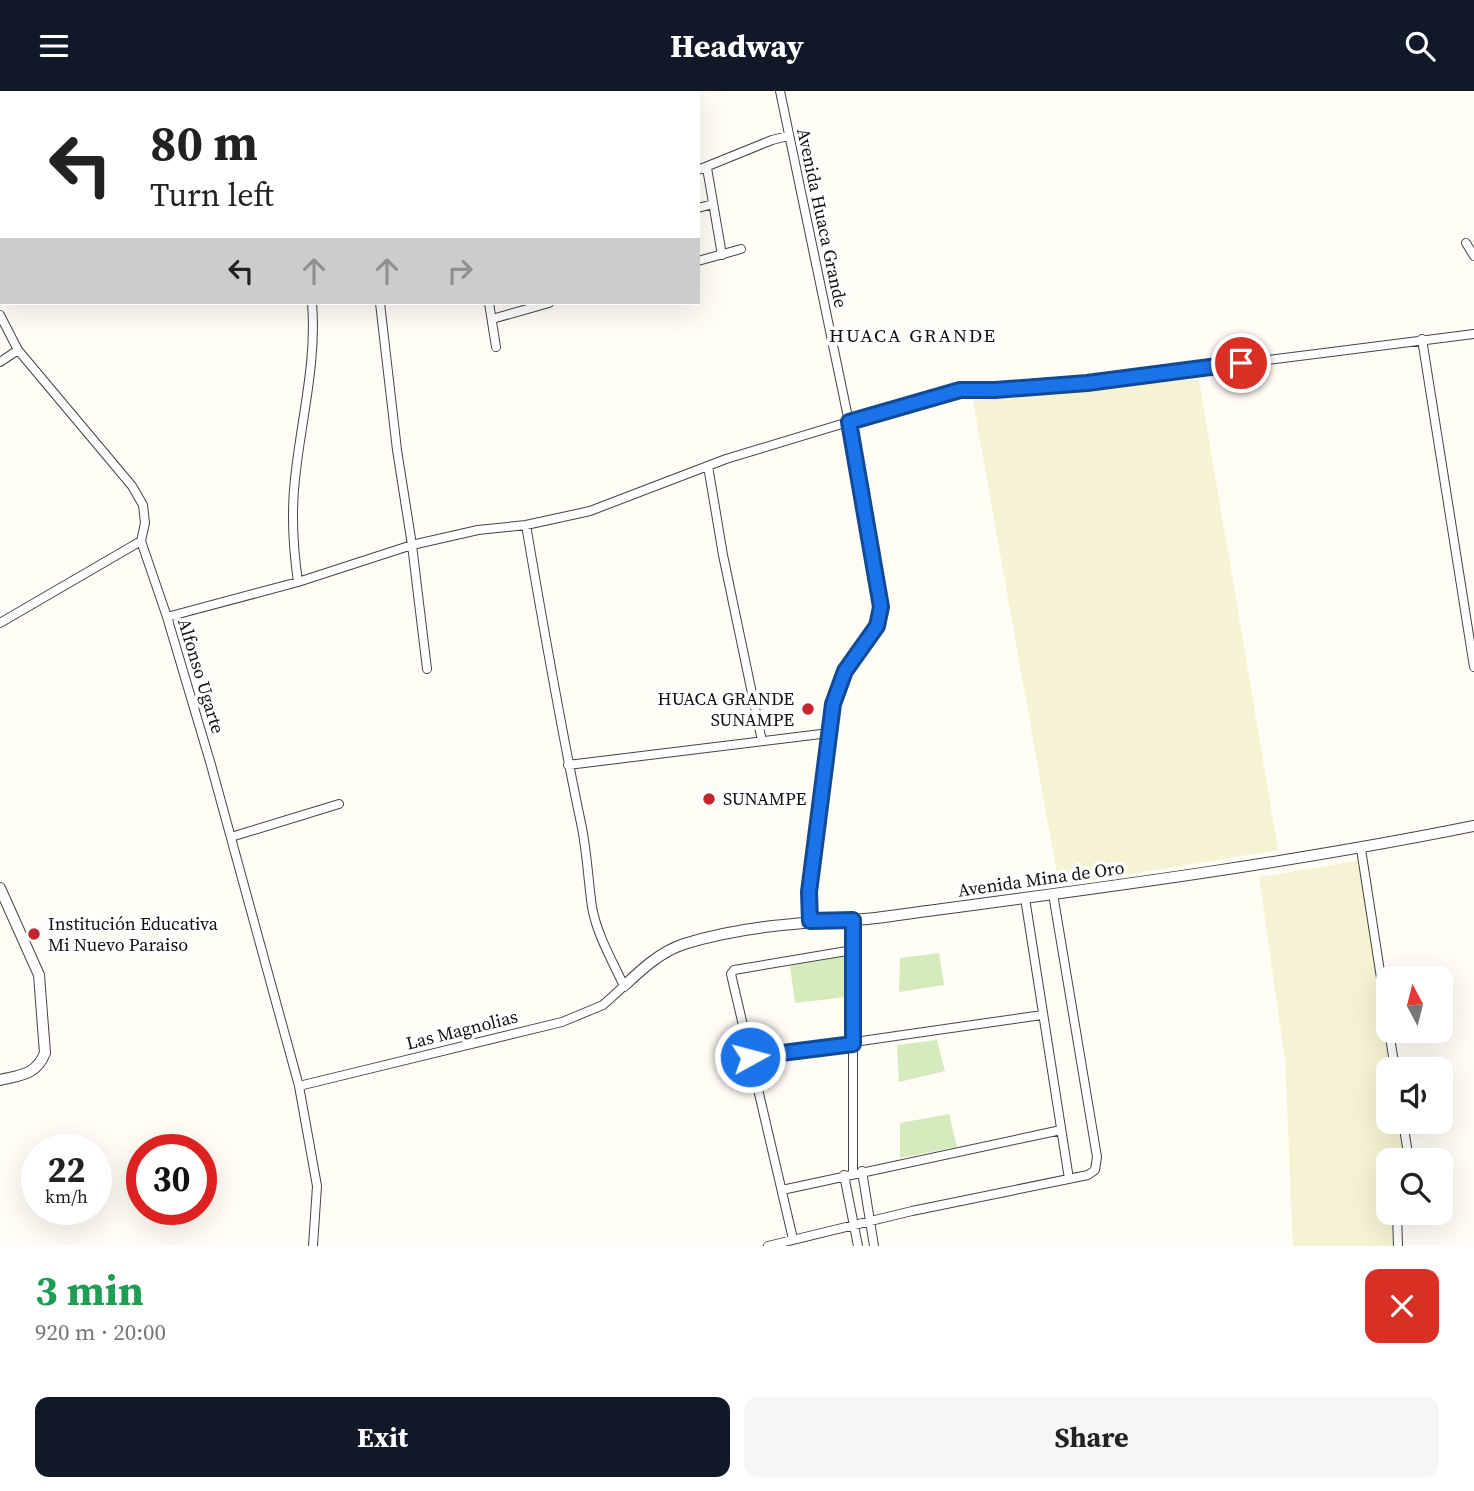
<!DOCTYPE html>
<html lang="en">
<head>
<meta charset="utf-8">
<style>
  :root { --surface:#fff; --page:#f6f6f6; --text:#222; --muted:#767676; --accent:#111827 }
  body { margin:0; font-family:"Source Serif 4",serif; background:var(--page); color:var(--text); height:100vh; display:flex; flex-direction:column; font-size:26px; white-space:nowrap }
  * { box-sizing:border-box; margin:0 }
  p { font-size:23px; color:var(--muted) }
  .icon { flex:none; width:38px; height:38px; fill:none; stroke:currentColor; stroke-width:2; stroke-linecap:round; stroke-linejoin:round }
  .map { position:relative; height:1155px; overflow:hidden }
  .side { display:flex; flex-direction:column; background:var(--surface); flex:1 }
  .side>* { flex:none }
  .hud { position:absolute; left:0px; top:0px; width:700px; height:214px; box-shadow:0 7px 28px #0002; background:#fff; color:var(--text); overflow:hidden }
  .needle { width:46px; rotate:353deg }
  .tools { position:absolute; left:1376px; top:875px; display:grid; gap:14px }
  .tools a { display:grid; place-items:center; width:77px; height:77px; border-radius:14px; background:var(--surface); box-shadow:0 7px 28px #0002; font-size:35px }
  .speed { position:absolute; left:21px; top:1043px; display:flex; gap:14px; font-size:35px; font-weight:700; text-align:center }
  .speed>* { display:grid; place-content:center; width:91px; height:91px; border-radius:50%; background:var(--surface); box-shadow:0 7px 28px #0002; line-height:1 }
  .speed small { font-size:18px; font-weight:400 }
  .speed .limit { border:10px solid #d22; background:#fff; color:#111 }
  .pin { position:absolute; display:grid; place-items:center; width:60px; height:60px; color:#fff; margin:-30px; border:4px solid #fff; border-radius:50%; box-shadow:0 2px 7px #0007 }
  .me { position:absolute; width:77px; margin:-38px; rotate:83deg; stroke-linejoin:round; filter:drop-shadow(0 0 5px #0008) }
  .turn { display:flex; align-items:center; gap:24px; height:147px; padding:0 35px; font-size:32px }
  .turn .icon { width:91px; height:91px; stroke-width:2.5 }
  .turn b { display:block; font-size:49px; line-height:60px }
  .lanes { display:flex; align-items:center; height:66px; padding:0 35px; background:#0003; justify-content:center; gap:35px; direction:ltr }
  .lanes .off { opacity:.35 }
  .round { display:grid; place-items:center; flex:none; width:74px; height:74px; border-radius:14px; background:var(--page) }
  .summary { display:flex; align-items:center; justify-content:space-between; height:119px; padding:0 35px }
  h1 { font-size:42px; font-weight:700; line-height:52px; color:#1e9e55 }
  .primary-button { display:flex; gap:14px; margin-top:auto; padding:14px 35px }
  .primary-button a { flex:1; height:80px; border-radius:14px; background:var(--accent); color:#fff; font-size:28px; font-weight:700; line-height:80px; text-align:center }
  .primary-button a+a { background:var(--page); color:var(--text) }
  header { display:flex; justify-content:space-between; align-items:center; height:91px; padding:0 35px; background:var(--accent); color:#fff; font-size:32px; font-weight:700 }
  .map>svg:first-child { display:block }
  .farmland { fill:#f6f3d4 }
  .green { fill:#d5ebbd }
  .lines { fill:none; stroke-linecap:round; stroke-linejoin:round }
  .minor-casing { stroke:#444; stroke-width:10 }
  .tertiary-casing { stroke:#444; stroke-width:12 }
  .secondary-casing { stroke:#333; stroke-width:13 }
  .minor { stroke:#fff; stroke-width:8 }
  .tertiary { stroke:#fff; stroke-width:10 }
  .secondary { stroke:#fff6b0; stroke-width:10 }
  .route-casing { stroke:#114b97; stroke-width:18 }
  .route { stroke:#1a73e8; stroke-width:12 }
  .poi-dot { fill:#c4262e; stroke:#fff; stroke-width:2.5 }
  .labels { text-anchor:middle; stroke-width:7; stroke-linejoin:round; paint-order:stroke }
  .street-label { font-size:18px; fill:#111; stroke:#fff }
  .poi-label { font-size:18px; fill:#111; stroke:#fff; text-anchor:start }
  .neighbourhood-label { font-size:19px; letter-spacing:2px; fill:#111; stroke:#fff }
</style>
</head>
<body>
<header><svg class="icon" aria-label="menu" viewBox="0 0 24 24"><path d="M4 6h16M4 12h16M4 18h16"/></svg>Headway<svg class="icon" aria-label="search" viewBox="0 0 24 24"><circle cx="10" cy="10" r="6"/><path d="M15 15l6 6"/></svg></header>
<div class="map">
<svg width="1474" height="1155" viewBox="0 0 1474 1155">
  <rect width="100%" height="100%" fill="#fffdf5"/>
  <path class="farmland" d="M1199,288L1278,759L1059,795L973,310Z
    M1361,769L1396,978H1388V1031H1402L1407,1069H1388V1122H1393L1394,1155H1293L1285,969L1259,786Z"/>
  <path class="green" d="M939,862L944,894L899,901L900,867Z
    M847,865V906L795,912L790,875Z
    M937,949L945,980L899,991L897,954Z
    M949,1023L957,1056L900,1067V1032Z"/>
  <g class="lines">
    <g class="minor-casing">
      <path id="minor" d="M148,0L149,2
        M564,0V2
        M780,0L849,331L881,516L877,535L845,580L833,613L809,801L810,830
        M369,2V0
        M707,77L722,164
        M698,79L772,49L788,45
        M698,117L713,113
        M1466,152L1474,165
        M698,170L741,158
        M0,199L2,198
        M380,212L397,359L412,454L427,578
        M489,212L496,256
        M0,224L18,259L132,395L143,414L145,432L141,450L167,526L211,674L299,995L317,1095L313,1155
        M492,228L549,212
        M1422,248L1474,576
        M0,271L18,259
        M708,375L723,464L762,650
        M298,491C293,456 291,423 295,388C301,329 317,271 312,212
        M167,526L298,491L412,454L478,439L526,434L590,420L726,368L944,302L976,297L995,299L1087,292L1474,243
        M0,532L141,450
        M568,674L829,642
        M231,746L339,713
        M1361,758L1388,932
        M1025,807L1069,1088
        M1389,940L1395,978
        M750,966L1042,924
        M299,995L562,931L603,914L624,895C612,869 597,844 592,816C588,788 587,760 581,732C560,633 543,534 526,434
        M1403,1031L1409,1069
        M862,1080L874,1155
        M853,1082V829
        M844,1084L858,1155
        M782,1099L1061,1039
        M1397,1122L1398,1155
        M793,1148L731,883L734,879L853,859
        M768,1155L912,1120L1088,1084L1095,1079L1097,1066L1053,803"/>
    </g>
    <g class="tertiary-casing">
      <path id="tertiary" d="M0,797L39,884L45,962C36,984 21,984 0,989
        M624,895C642,878 660,861 684,853C738,836 795,832 851,829C879,828 908,822 935,819C1115,795 1296,771 1474,735"/>
    </g>
    <g class="secondary-casing">
      <path id="secondary" d="M134,2L137,0
        M164,2L167,0
        M0,54H2
        M0,85H2"/>
    </g>
    <use href="#minor" class="minor"/>
    <use href="#tertiary" class="tertiary"/>
    <use href="#secondary" class="secondary"/>
  </g>
  <g class="lines">
    <g class="route-casing">
      <path id="route" d="M750,966L853,953V829L810,830L809,801L833,613L845,580L877,535L881,516L849,331L960,299H995L1087,292L1241,272"/>
    </g>
    <use href="#route" class="route"/>
  </g>
  <g class="poi-dot">
    <circle cx="808" cy="618" r="7"/>
    <circle cx="709" cy="708" r="7"/>
    <circle cx="34" cy="843" r="7"/>
  </g>
  <g class="labels">
    <g class="street-label">
      <text transform="translate(822 127) rotate(78)" y="6">Avenida Huaca Grande</text>
      <text transform="translate(201 585) rotate(73)" y="6">Alfonso Ugarte</text>
      <text transform="translate(1041 788) rotate(-8)" y="6">Avenida Mina de Oro</text>
      <text transform="translate(462 939) rotate(-14)" y="6">Las Magnolias</text>
    </g>
    <g class="poi-label">
      <text x="794" y="614" text-anchor="end">HUACA GRANDE<tspan x="794" dy="21">SUNAMPE</tspan></text>
      <text x="723" y="714">SUNAMPE</text>
      <text x="48" y="839">Institución Educativa<tspan x="48" dy="21">Mi Nuevo Paraiso</tspan></text>
    </g>
    <g class="neighbourhood-label">
      <text x="913" y="251">HUACA GRANDE</text>
    </g>
  </g>
</svg>
<div class="tools">
<a><svg class="needle" viewBox="-14 -14 28 28"><path d="M0-13l5 13h-10z" fill="#e53935"/><path d="M0 13l5-13h-10z" fill="#767676"/></svg></a>
<a><svg class="icon" aria-label="sound" viewBox="0 0 24 24"><path d="M4 9h4l5-4v14l-5-4H4zM17 9q2 3 0 6"/></svg></a>
<a><svg class="icon" aria-label="search" viewBox="0 0 24 24"><circle cx="10" cy="10" r="6"/><path d="M15 15l6 6"/></svg></a>
</div>
<div class="speed"><div>22<small>km/h</small></div><div class="limit">30</div></div>
<div class="pin" style="left:1241px;top:272px;background:#d93025"><svg class="icon" aria-label="arrive" viewBox="0 0 24 24"><path d="M6 21V4h12l-3 4 3 4H6"/></svg></div>
<svg class="me" style="left:750px;top:966px" viewBox="-20 -20 40 40"><circle r="17" fill="#1a73e8" stroke="#fff" stroke-width="3"/><path d="M0-11L8 9 0 5-8 9z" fill="#fff"/></svg>
<div class="hud">
<div class="turn"><svg class="icon" aria-label="left" viewBox="0 0 24 24"><path d="M17 20v-9H6M10 6l-5 5 5 5"/></svg><div><b>80 m</b>Turn left</div></div>
<div class="lanes"><svg class="icon" aria-label="left" viewBox="0 0 24 24"><path d="M17 20v-9H6M10 6l-5 5 5 5"/></svg><svg class="icon off" aria-label="ahead" viewBox="0 0 24 24"><path d="M12 20V5M6 11l6-6 6 6"/></svg><svg class="icon off" aria-label="ahead" viewBox="0 0 24 24"><path d="M12 20V5M6 11l6-6 6 6"/></svg><svg class="icon off" aria-label="right" viewBox="0 0 24 24"><path d="M7 20v-9h11M14 6l5 5-5 5"/></svg></div>
</div>
</div>
<section class="side">
<div class="summary"><div><h1>3 min</h1><p>920 m · 20:00</p></div><a class="round" style="background:#d93025;color:#fff"><svg class="icon" aria-label="close" viewBox="0 0 24 24"><path d="M6 6l12 12M18 6L6 18"/></svg></a></div>
<div class="primary-button"><a>Exit</a><a>Share</a></div>
</section>
</body>
</html>
